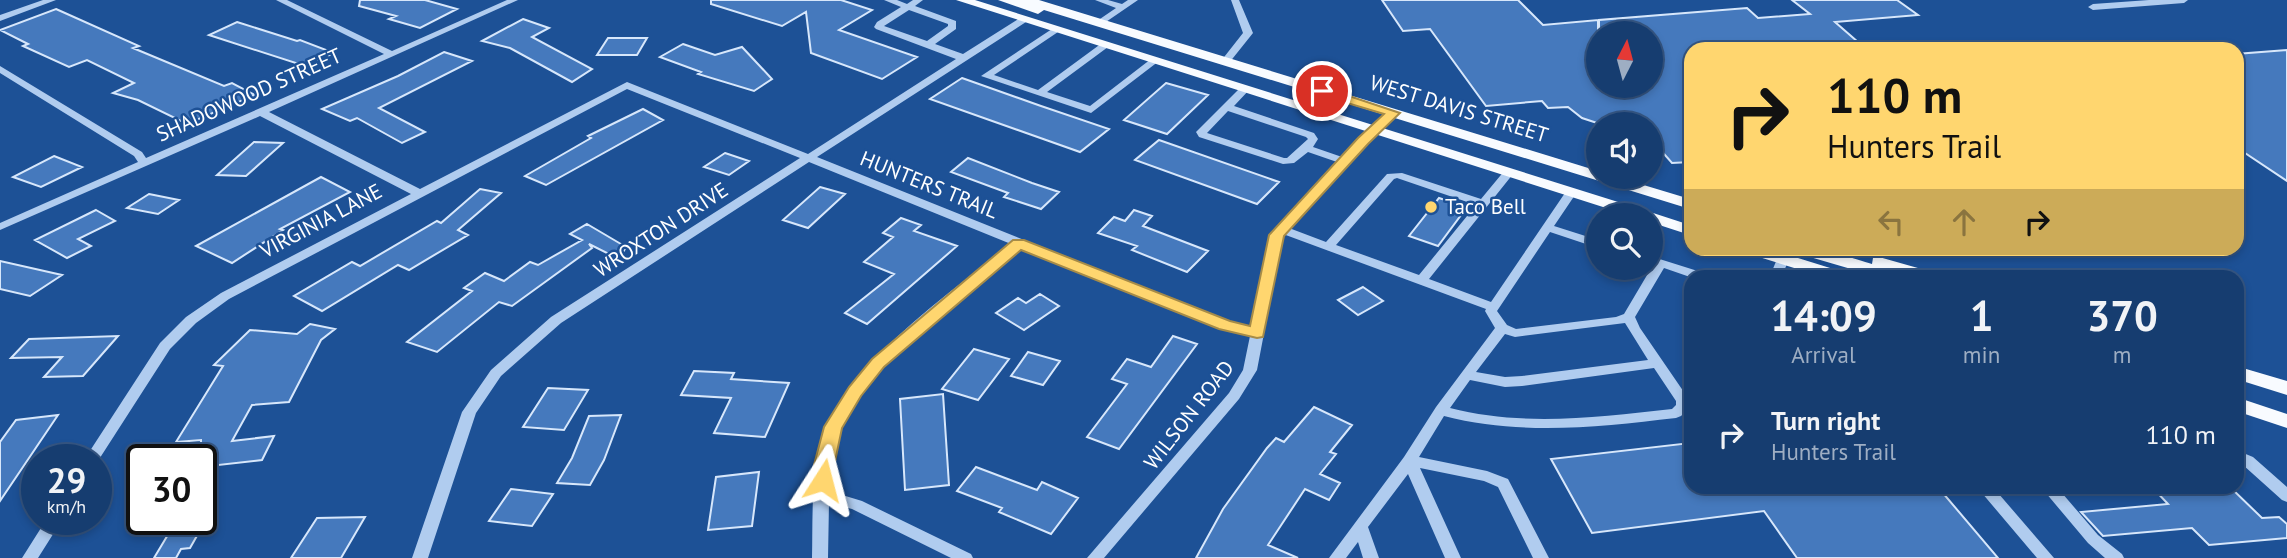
<!DOCTYPE html>
<html lang="en">
<head>
<meta charset="utf-8">
<style>
  :root { --surface:#163d70; --page:#234878; --text:#f1f3f6; --muted:#9eaec3; --line:#355683 }
  body { margin:0; font-family:"PT Sans",sans-serif; background:var(--page); color:var(--text); height:100vh; display:flex; flex-direction:column; font-size:26px; white-space:nowrap }
  * { box-sizing:border-box; margin:0 }
  p { font-size:23px; color:var(--muted) }
  .icon { flex:none; width:38px; height:38px; fill:none; stroke:currentColor; stroke-width:2; stroke-linecap:round; stroke-linejoin:round }
  .map { position:relative; flex:1; overflow:hidden }
  .drawer { position:absolute; left:1684px; top:270px; width:560px; height:224px; display:flex; flex-direction:column; background:var(--surface); border-radius:21px; box-shadow:0 4px 10px #0003,0 0 0 2px var(--line) }
  .drawer>* { flex:none }
  .top-card { position:absolute; left:1684px; top:42px; width:560px; height:214px; border-radius:21px; box-shadow:0 4px 10px #0003,0 0 0 2px var(--line); background:#ffd66f; color:#111; overflow:hidden }
  .needle { width:46px; rotate:6deg }
  .controls { position:absolute; left:1586px; top:21px; display:grid; gap:14px }
  .controls a { display:grid; place-items:center; width:77px; height:77px; border-radius:50%; background:var(--surface); box-shadow:0 4px 10px #0003,0 0 0 2px var(--line); font-size:35px }
  .speed { position:absolute; left:21px; top:444px; display:flex; gap:14px; font-size:35px; font-weight:700; text-align:center }
  .speed>* { display:grid; place-content:center; width:91px; height:91px; border-radius:50%; background:var(--surface); box-shadow:0 4px 10px #0003,0 0 0 2px var(--line); line-height:1 }
  .speed small { font-size:18px; font-weight:400 }
  .speed .limit { border:4px solid #111; border-radius:10px; background:#fff; color:#111 }
  .pin { position:absolute; display:grid; place-items:center; width:60px; height:60px; color:#fff; margin:-30px; border:4px solid #fff; border-radius:50%; box-shadow:0 2px 7px #0007 }
  .me { position:absolute; width:77px; margin:-38px; rotate:9deg; stroke-linejoin:round; filter:drop-shadow(0 0 5px #0008) }
  .turn { display:flex; align-items:center; gap:24px; height:147px; padding:0 28px; font-size:32px }
  .turn .icon { width:91px; height:91px; stroke-width:2.5 }
  .turn b { display:block; font-size:49px; line-height:60px }
  .lanes { display:flex; align-items:center; height:66px; padding:0 28px; background:#0003; justify-content:center; gap:35px; direction:ltr }
  .lanes .off { opacity:.35 }
  .eta { display:flex; justify-content:space-evenly; align-items:center; height:119px; text-align:center }
  .eta b { font-size:42px; font-weight:700; line-height:49px }
  ul { padding:0; list-style:none }
  li { display:flex; align-items:center; gap:21px; height:91px; padding:0 28px }
  li div { flex:1 }
  li b { display:block; font-size:26px }
  li em { font-style:normal }
  .map>svg:first-child { display:block }
  .building { fill:#4579bd; stroke:#d7e7fb; stroke-width:2 }
  .lines { fill:none; stroke-linecap:round; stroke-linejoin:round }
  .minor { fill:#b0ccef; fill-rule:evenodd }
  .major { fill:#f8fbff; fill-rule:evenodd }
  .route { fill:#ffd66f; stroke:#a68b48; stroke-width:2 }
  .poi-dot { fill:#ffd66f; stroke:#1d5196; stroke-width:2.5 }
  .labels { text-anchor:middle; stroke-width:5; stroke-linejoin:round; paint-order:stroke }
  .street-label { font-size:21px; fill:#fff; stroke:#1d5196 }
  .poi-label { font-size:21px; fill:#fff; stroke:#1d5196; text-anchor:start }
</style>
</head>
<body>
<div class="map">
<svg width="2287" height="558" viewBox="0 0 2287 558">
  <rect width="100%" height="100%" fill="#1d5196"/>
  <path class="building" d="M360,0H425L457,9L420,28L389,19L396,16L359,6Z
    M711,0H841L872,10L839,30L917,57L882,79L811,53L806,12L782,26L711,4Z
    M1382,0H1518L1543,25L1598,20V86H1650V33H1599V20L1747,8L1758,18L1810,14L1792,0H1897L1918,15L1835,22L1866,49H1690V162L1672,163L1650,138V124L1636,122L1597,123L1582,118L1568,107L1548,108L1542,101L1486,106L1430,29L1403,31Z
    M56,9L139,46L133,48L224,86L232,83L255,95L187,124L138,100L113,93L134,83L87,60L69,67L23,46L28,44L0,30Z
    M523,19L549,28L532,37L592,69L572,82L510,48L482,41Z
    M237,22L297,41L300,40L334,53L305,66L209,35Z
    M608,38H647L637,55H597Z
    M683,44L715,55L742,47L772,79L754,91L698,74L701,72L660,57Z
    M2287,50V181L2236,147V54Z
    M444,52L472,61L379,108L425,132L402,143L357,118L350,121L322,109L398,76Z
    M962,78L1041,106L1109,129L1080,152L930,99Z
    M1166,83L1208,95L1167,134L1124,120Z
    M643,109L663,120L546,185L525,176L591,138L588,136Z
    M1159,140L1279,182L1257,204L1135,160Z
    M254,142L283,143L246,176L217,175Z
    M725,153L749,161L729,175L704,167Z
    M54,156L82,167L41,187L13,177Z
    M968,158L1032,183L1059,192L1041,209L1004,197L1008,193L951,172Z
    M321,177L350,192L280,229L283,230L232,263L196,246Z
    M820,187L845,194L808,228L783,220Z
    M480,189L501,193L458,230L468,235L409,270L398,265L322,311L294,296L352,262L360,266L437,221L441,223Z
    M149,194L179,200L158,214L127,208Z
    M1439,198L1467,207L1438,246L1409,236Z
    M96,210L115,221L78,239L91,246L67,258L35,240Z
    M1134,210L1152,216L1143,226L1208,251L1187,272L1132,250L1137,246L1098,233L1114,217L1125,221Z
    M901,218L921,225L914,231L957,246L867,324L845,313L894,274L864,262L893,237L883,233Z
    M587,224L626,247L619,259L589,244L592,248L512,306L499,302L437,352L407,342L472,291L464,288L485,273L504,281L530,262L538,265L582,240L570,234Z
    M0,261L62,275L30,296L0,289Z
    M1363,287L1383,301L1358,315L1338,300Z
    M1040,294L1059,306L1024,330L996,313L1018,298L1026,303Z
    M310,324L335,329L321,340L289,402L252,405L232,441L274,436L262,460L201,467V440L176,442L223,366L214,365L250,330L297,334Z
    M118,336L83,376L44,377L62,357L11,358L29,339Z
    M1173,336L1197,344L1119,449L1087,437L1127,384L1112,379L1127,359L1151,367Z
    M974,349L1009,359L978,400L942,389Z
    M1028,352L1060,361L1043,385L1011,376Z
    M694,371L734,373L731,379L789,383L765,437L714,433L731,398L681,395Z
    M548,388L588,390L564,430L523,427Z
    M943,394L949,485L905,490L900,399Z
    M1314,407L1352,425L1330,452L1336,454L1320,474L1340,483L1329,500L1305,489L1268,545L1298,558H1196L1223,509L1267,448L1276,438L1284,442Z
    M58,415L0,501V442L16,420Z
    M621,415L604,460L590,485L557,483L572,458L589,416Z
    M1690,443V486H1937L1998,558H1797L1764,511L1592,533L1551,459Z
    M976,467L1037,490L1042,482L1078,498L1051,534L999,512L1002,508L957,491Z
    M759,472L752,526L708,530L716,477Z
    M2151,486H2229L2262,518L2279,517L2287,524V538L2209,545L2192,528L2103,536L2081,512L2168,504Z
    M511,489L553,494L532,526L489,521Z
    M365,517L341,558H291L317,518Z
    M206,520L190,548L181,549L176,558H154L175,523Z"/>
  <g class="lines">
    <path class="minor" d="M43,0H56L0,21V15Z
      M276,0H287L392,51L507,0H518L269,112L420,189L627,82L808,154L956,59L876,29L874,27L877,22L901,7L884,0H897L907,4L913,0H923L915,6L956,21V29L935,44L963,54L1020,18H1026V22L817,157L1229,322L1252,327L1270,235L1337,162L1308,152L1294,163L1283,164L1199,137L1196,132L1241,87L1245,86L1250,89L1234,106L1314,133L1318,139L1313,147L1342,157L1389,111H1397V115L1367,143L1289,228L1326,242L1387,174L1402,173L1481,199L1505,170H1513L1514,172L1513,174L1429,279L1491,302L1567,190H1575L1577,192L1554,226L1598,240V248L1550,232L1497,311L1507,325L1516,329L1616,317L1624,314L1653,265L1650,264V256L1704,273L1706,276L1690,277L1664,268L1635,317L1640,328L1688,398L1690,407L1681,416L1676,418C1598,427 1522,436 1444,416L1419,457L1487,471L1508,479L1549,558H1533L1498,487L1484,481L1420,468L1461,558H1445L1408,474L1368,527L1379,558H1363L1358,542L1346,558H1329L1404,457L1436,407L1495,328L1485,311L1486,309L1283,234L1257,370L1239,399L1104,558H1087L1229,393L1243,370L1250,336L1220,328L1021,247C967,293 886,349 849,409C834,433 831,463 829,491L862,501L971,554L973,558H951L852,509L829,503L828,558H812C813,517 810,471 825,431C851,361 954,290 1011,244L809,162L561,323L501,376L476,413L428,558H412L462,412L491,370L551,317L800,158L627,89L229,299L196,323L170,349L96,464V460H84L160,343L186,317L221,293L411,194L260,116L0,230V223L138,162L134,156L0,73V66L142,152L146,158L384,54ZM909,10L948,24V26L927,41L884,26ZM1228,111L1306,137L1308,139L1287,158H1284L1207,133ZM1397,178L1476,205L1419,275L1336,245L1394,179ZM1625,323L1648,360L1522,376L1505,377L1476,372L1505,334L1515,337ZM1654,368L1676,401V405L1672,409C1598,417 1524,427 1450,408L1470,380L1505,387L1522,386Z
      M1095,0H1108L1122,4L1128,0H1138L1100,26L1095,23L1097,21L1116,8Z
      M1231,0H1239L1253,33L1229,63L1226,64L1221,61L1243,33Z
      M2149,0H2188L2184,3L2093,10L2088,7L2093,4Z
      M1055,27L1058,28V32L994,75L1038,90L1102,43H1108V47L1047,92L1090,106L1151,59H1157L1159,61L1091,113L981,76Z
      M1783,255L1789,259L1782,276H1770L1777,259Z
      M2236,450L2253,457L2287,487V502L2282,500L2243,465L2236,462Z
      M1976,486H1992L2054,558H2037Z
      M2040,486H2056L2098,535L2122,554L2124,558H2105L2088,543Z
      M46,520H62L38,558H22Z"/>
    <path class="major" d="M956,0H975L1650,212L1690,225V235L1650,222V215H1628Z
      M998,0H1039L1598,171V177H1617L1690,199V209L1044,10L1038,14Z
      M1741,248H1768L1781,252C1801,238 1850,258 1872,264L1873,258L1879,257L1932,272L1935,276H1909L1899,274L1900,276H1875L1810,257L1798,258L1843,272L1846,276H1820L1743,252Z
      M2236,366L2287,381V395L2236,379Z
      M2236,397L2287,414V428L2236,411Z"/>
  </g>
  <path class="route" d="M1322,87L1400,113L1368,144L1284,236L1263,337L1257,338L1219,329L1021,250L884,367L861,396L842,428L830,485H816L813,480L814,465L824,427L849,387L872,359L1013,240H1024L1230,321L1250,326L1269,235L1358,138L1384,114L1317,94L1315,91Z"/>
  <circle class="poi-dot" cx="1431" cy="207" r="7"/>
  <g class="labels">
    <g class="street-label">
      <text transform="translate(249 95) rotate(-24)" y="7">SHADOWOOD STREET</text>
      <text transform="translate(1459 109) rotate(17)" y="7">WEST DAVIS STREET</text>
      <text transform="translate(929 185) rotate(22)" y="7">HUNTERS TRAIL</text>
      <text transform="translate(321 221) rotate(-28)" y="7">VIRGINIA LANE</text>
      <text transform="translate(661 230) rotate(-33)" y="7">WROXTON DRIVE</text>
      <text transform="translate(1189 415) rotate(-52)" y="7">WILSON ROAD</text>
    </g>
    <g class="poi-label">
      <text x="1445" y="214">Taco Bell</text>
    </g>
  </g>
</svg>
<div class="controls">
<a><svg class="needle" viewBox="-14 -14 28 28"><path d="M0-13l5 13h-10z" fill="#e53935"/><path d="M0 13l5-13h-10z" fill="#9eaec3"/></svg></a>
<a><svg class="icon" aria-label="sound" viewBox="0 0 24 24"><path d="M4 9h4l5-4v14l-5-4H4zM17 9q2 3 0 6"/></svg></a>
<a><svg class="icon" aria-label="search" viewBox="0 0 24 24"><circle cx="10" cy="10" r="6"/><path d="M15 15l6 6"/></svg></a>
</div>
<div class="speed"><div>29<small>km/h</small></div><div class="limit">30</div></div>
<div class="pin" style="left:1322px;top:91px;background:#d93025"><svg class="icon" aria-label="arrive" viewBox="0 0 24 24"><path d="M6 21V4h12l-3 4 3 4H6"/></svg></div>
<svg class="me" style="left:823px;top:480px" viewBox="-20 -20 40 40"><path d="M0-17L14 15 0 8-14 15z" fill="#ffd66f" stroke="#fff" stroke-width="4"/></svg>
<div class="top-card">
<div class="turn"><svg class="icon" aria-label="right" viewBox="0 0 24 24"><path d="M7 20v-9h11M14 6l5 5-5 5"/></svg><div><b>110 m</b>Hunters Trail</div></div>
<div class="lanes"><svg class="icon off" aria-label="left" viewBox="0 0 24 24"><path d="M17 20v-9H6M10 6l-5 5 5 5"/></svg><svg class="icon off" aria-label="ahead" viewBox="0 0 24 24"><path d="M12 20V5M6 11l6-6 6 6"/></svg><svg class="icon" aria-label="right" viewBox="0 0 24 24"><path d="M7 20v-9h11M14 6l5 5-5 5"/></svg></div>
</div>
<section class="drawer">
<div class="eta">
<div><b>14:09</b><p>Arrival</p></div>
<div><b>1</b><p>min</p></div>
<div><b>370</b><p>m</p></div>
</div>
<ul>
<li><svg class="icon" aria-label="right" viewBox="0 0 24 24"><path d="M7 20v-9h11M14 6l5 5-5 5"/></svg><div><b>Turn right</b><p>Hunters Trail</p></div><em>110 m</em></li>
</ul>
</section>
</div>
</body>
</html>
